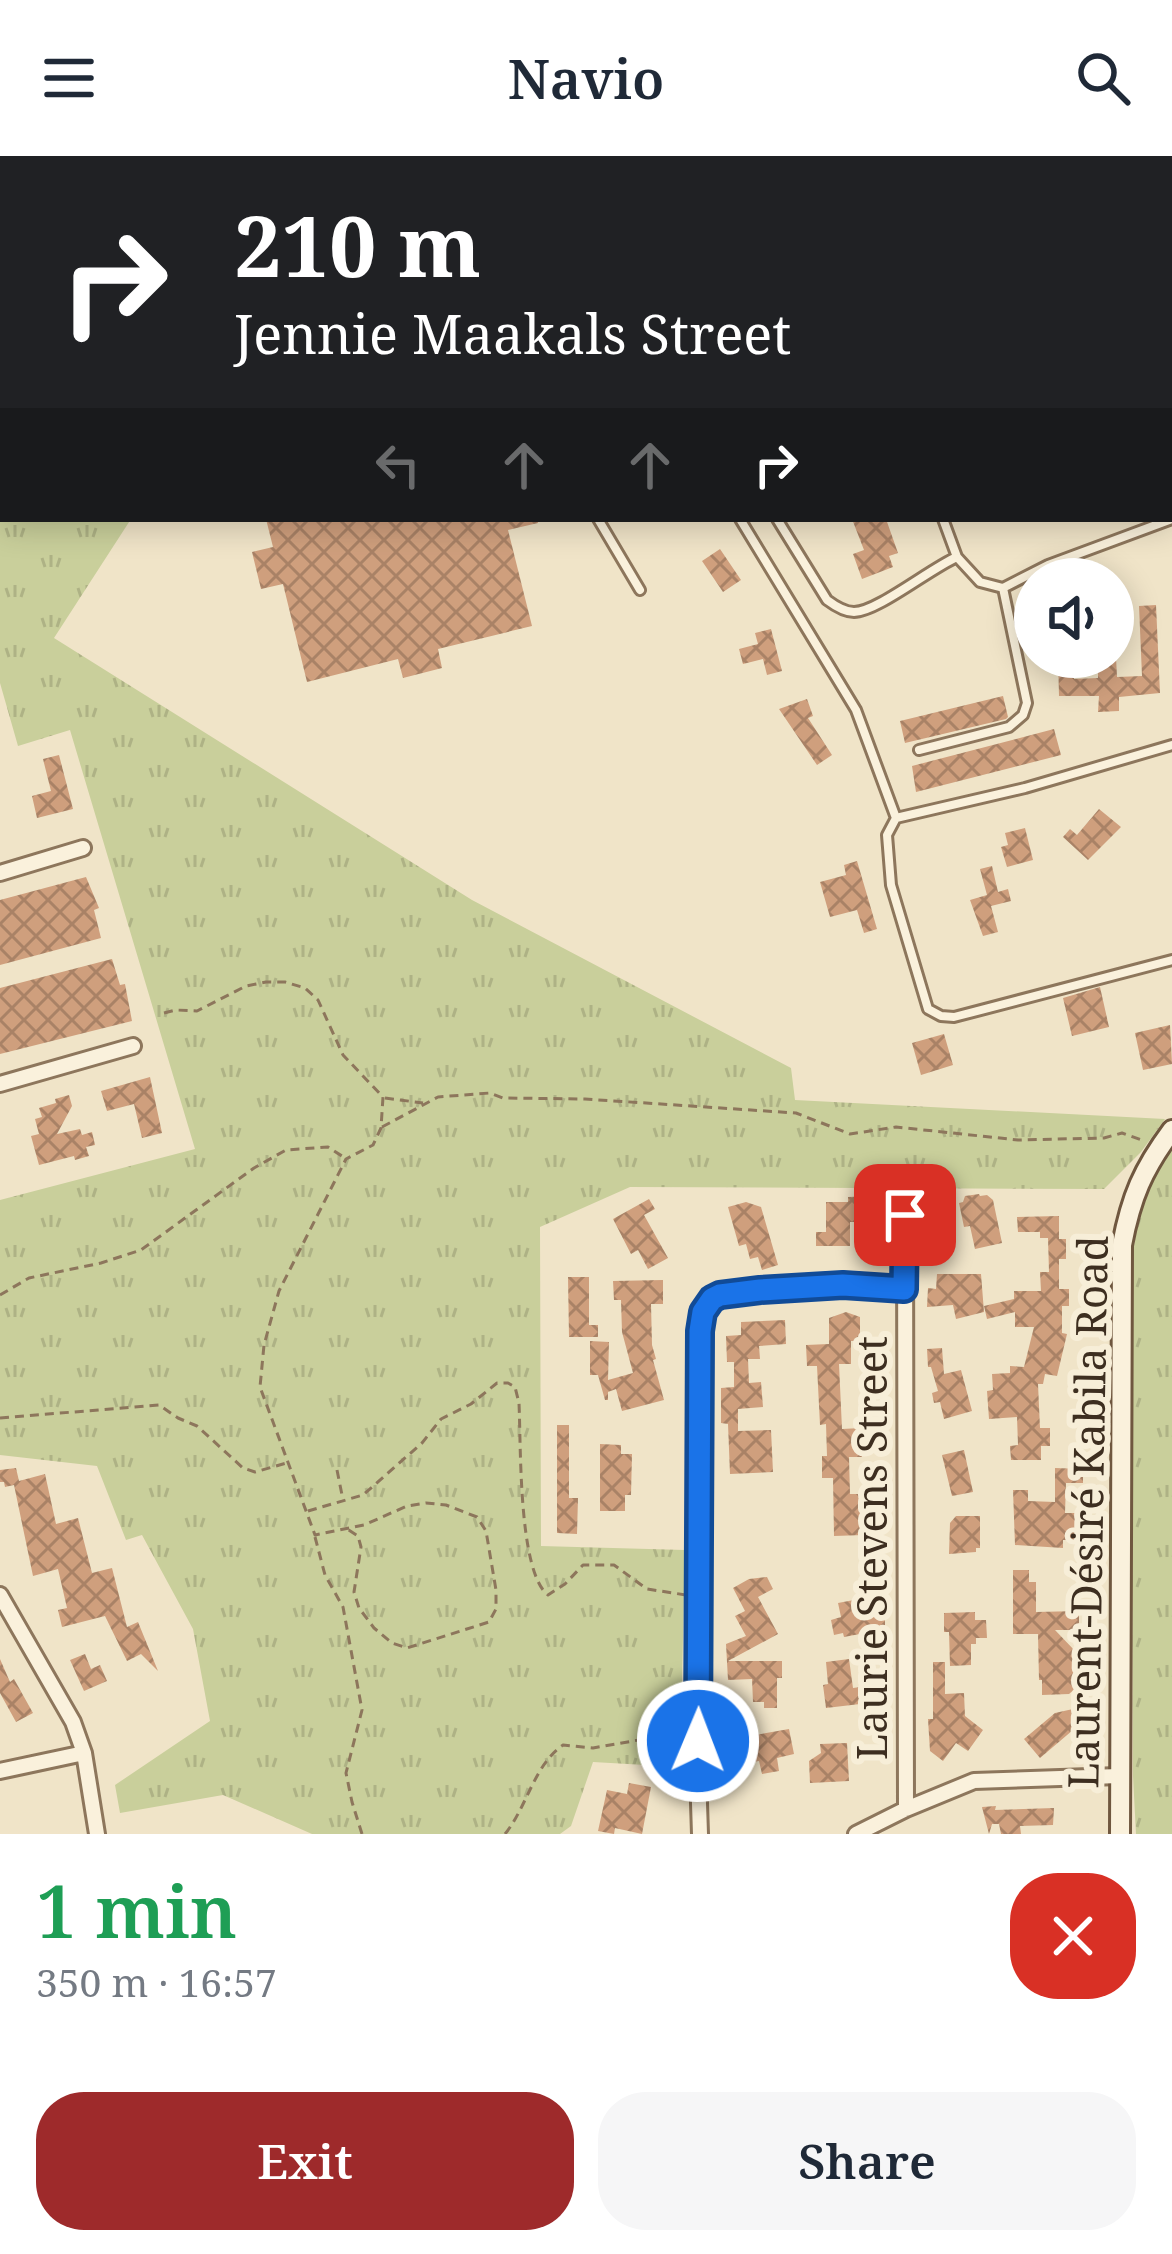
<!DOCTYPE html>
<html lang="en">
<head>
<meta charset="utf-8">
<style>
  :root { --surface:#fff; --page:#f6f6f7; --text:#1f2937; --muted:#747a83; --accent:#9e2a2b }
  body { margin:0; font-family:"Noto Serif",serif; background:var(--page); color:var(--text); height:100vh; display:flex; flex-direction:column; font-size:45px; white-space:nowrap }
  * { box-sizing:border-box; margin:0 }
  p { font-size:39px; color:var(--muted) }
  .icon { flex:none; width:66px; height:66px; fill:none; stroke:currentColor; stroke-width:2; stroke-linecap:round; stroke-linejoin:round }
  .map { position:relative; height:1678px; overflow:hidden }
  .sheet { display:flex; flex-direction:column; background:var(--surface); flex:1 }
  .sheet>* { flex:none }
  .guide { position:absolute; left:0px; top:0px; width:1173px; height:366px; box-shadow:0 6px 30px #0003; background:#202124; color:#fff; overflow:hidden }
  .buttons { position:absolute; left:1014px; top:402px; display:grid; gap:24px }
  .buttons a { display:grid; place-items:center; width:120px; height:120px; border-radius:50%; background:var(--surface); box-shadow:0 6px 30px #0003; font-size:60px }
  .pin { position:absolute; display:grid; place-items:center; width:102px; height:102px; color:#fff; margin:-51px; border-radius:24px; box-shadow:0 6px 18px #0006 }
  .me { position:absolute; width:132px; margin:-66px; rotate:1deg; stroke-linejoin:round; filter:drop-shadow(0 0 9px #0008) }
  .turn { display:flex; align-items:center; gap:42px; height:252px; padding:0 36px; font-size:54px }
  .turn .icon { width:156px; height:156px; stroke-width:2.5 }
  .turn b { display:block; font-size:84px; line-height:102px }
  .lanes { display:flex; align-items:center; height:114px; padding:0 36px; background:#0003; justify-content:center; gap:60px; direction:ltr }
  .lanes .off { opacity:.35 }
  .round { display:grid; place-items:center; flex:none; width:126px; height:126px; border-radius:48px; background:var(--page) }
  .headline { display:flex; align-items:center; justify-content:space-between; height:204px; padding:0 36px }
  h1 { font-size:72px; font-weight:600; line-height:90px; color:#1e9e55 }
  .cta { display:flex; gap:24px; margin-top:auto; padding:24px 36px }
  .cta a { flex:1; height:138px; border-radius:48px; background:var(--accent); color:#fff; font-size:48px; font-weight:600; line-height:138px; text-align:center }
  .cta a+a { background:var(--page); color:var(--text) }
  header { display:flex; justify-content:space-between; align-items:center; height:156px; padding:0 36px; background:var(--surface); font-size:54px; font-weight:600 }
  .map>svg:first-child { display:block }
  .grass { fill:url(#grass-tufts) }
  .building { fill:url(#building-cross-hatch) }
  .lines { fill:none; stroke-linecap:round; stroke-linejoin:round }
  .lane-casing { stroke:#8d765c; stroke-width:14 }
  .street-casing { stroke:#8d765c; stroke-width:20 }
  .secondary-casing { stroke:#6f573f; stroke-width:24 }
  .path { stroke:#8d765c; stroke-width:3; stroke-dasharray:9 6; stroke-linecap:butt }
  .lane { stroke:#faf1dc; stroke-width:8 }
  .street { stroke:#faf1dc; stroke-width:14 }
  .secondary { stroke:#faf1dc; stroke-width:18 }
  .route-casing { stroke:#114b97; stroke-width:30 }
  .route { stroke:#1a73e8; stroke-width:21 }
  .labels { text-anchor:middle; stroke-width:12; stroke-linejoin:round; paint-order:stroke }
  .street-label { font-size:42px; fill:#3d2e20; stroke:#f7eed8 }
</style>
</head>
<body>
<header><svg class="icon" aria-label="menu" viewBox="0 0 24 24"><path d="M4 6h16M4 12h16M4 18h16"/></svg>Navio<svg class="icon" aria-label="search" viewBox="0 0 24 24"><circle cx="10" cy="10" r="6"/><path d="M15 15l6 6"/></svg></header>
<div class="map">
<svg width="1172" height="1678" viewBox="0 0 1172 1678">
  <defs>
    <pattern id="grass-tufts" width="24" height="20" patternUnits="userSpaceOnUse" patternTransform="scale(3)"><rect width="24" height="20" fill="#c9cf9b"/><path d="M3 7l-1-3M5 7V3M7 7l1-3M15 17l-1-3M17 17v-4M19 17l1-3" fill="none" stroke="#aeb285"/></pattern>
    <pattern id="building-cross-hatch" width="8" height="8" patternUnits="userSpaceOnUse" patternTransform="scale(3)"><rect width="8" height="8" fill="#cf9f7d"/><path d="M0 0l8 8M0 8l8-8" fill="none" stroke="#a98266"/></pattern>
  </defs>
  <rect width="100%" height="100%" fill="#f0e4c8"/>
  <path class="grass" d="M3,195V363H131L54,482L472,744L791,912L795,944L1165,963L1141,996L1104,1033L630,1031L540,1071L541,1390L685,1394L680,1611L593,1606L571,1670L560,1678H312L223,1639L120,1657L115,1629L210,1565L193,1473L142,1379L126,1384L97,1310L0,1299V1044L195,993L70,574L18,590L0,527V197Z
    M1172,993V1678H1136L1133,1620L1131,1121C1134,1072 1143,1034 1172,993Z"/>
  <path class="building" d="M266,363H538V367L508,374L532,470L438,493L442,512L403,522L398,503L307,526L283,428L261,433L252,396L273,391Z
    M852,363H886L898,397L889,400L893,411L862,423L853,398L864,394Z
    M720,393L741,424L723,436L702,405Z
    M1156,449L1160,537L1119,541V555L1098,556L1099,540H1059L1058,501H1073L1074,523L1098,522V501H1116L1117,521L1142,520L1139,450Z
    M771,473L782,515L767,519L763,503L743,508L739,493L758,488L755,477Z
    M1003,540L1008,561L1006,563L905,587L900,565Z
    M807,543L813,560L808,562L832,599L817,609L779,553Z
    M1054,573L1061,599L916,636L912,610Z
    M59,599L73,653L37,662L32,640L51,635L43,603Z
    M1099,653L1121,671L1088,704L1063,681L1070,673L1077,679Z
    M1025,672L1033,704L1007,711L1001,691L1008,689L1005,677Z
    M857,705L877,773L864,777L857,754L830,761L820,726L846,719L844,709Z
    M992,710L998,736L1008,733L1011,745L991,750L998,776L983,780L970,744L987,739L980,713Z
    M86,721L99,752L94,754L101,782L0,809V744Z
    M112,803L120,829L125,828L132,865L0,898V832Z
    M1100,831L1109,871L1072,880L1063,842Z
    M1170,869L1172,908L1143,914L1135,877Z
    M944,878L953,909L921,919L912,887Z
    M150,921L162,977L142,982L134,948L107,955L101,935Z
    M69,939L72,950L57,978L80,973L82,979L92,976L95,989L86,991L89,1000L75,1004L74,1000L39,1009L31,980L39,978L35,963L42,961L39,952L56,947L55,943Z
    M979,1038L980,1040L987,1039L993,1044L1002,1087L975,1093L970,1070L964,1071L959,1047L963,1046L965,1040Z
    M869,1040V1066H850V1090H816V1076H826V1046H848V1041Z
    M649,1043L655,1053L644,1059L668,1102L648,1113L638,1094L631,1098L613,1063Z
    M746,1046L761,1051L778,1109L762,1114L758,1101L750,1103L746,1088L739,1090L728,1051Z
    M1059,1060V1083H1066V1103H1059V1133H1069V1150H1062V1177L1067,1178L1057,1220L1045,1218L1043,1228H1038L1040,1272H1050V1290H1041V1304H1011L1010,1290L1018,1289L1017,1261L989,1263L987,1235L993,1234L992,1218L1010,1217V1210L1024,1211L1034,1171H1015V1156L987,1163L984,1150L1014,1143V1135H1041L1040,1116H1049L1048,1082H1040V1076H1018L1017,1061Z
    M937,1118H981L984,1156L956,1163L953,1149L927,1151L928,1132L936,1133Z
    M568,1121H589V1169H598V1181H569Z
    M663,1124V1148H651L652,1189L656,1203L653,1204L664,1244L622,1255L616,1233L608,1236V1244H605L598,1219H590V1185L609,1186L608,1224L633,1217L622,1176L621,1144H614L613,1125Z
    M846,1156L860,1161V1185H851V1208H839L842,1273L861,1272L862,1301H849L850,1338H863L864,1379L834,1380L833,1322H822V1300H827L826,1268L820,1269L817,1210H807L806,1189L829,1188V1162Z
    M785,1164L786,1188L759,1190L760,1203H748L749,1227L761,1226L763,1251L738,1253V1275L771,1274L773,1316L730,1318L728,1268L721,1267V1232L734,1231V1206H727L726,1180L741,1179V1166Z
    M942,1192L944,1218L961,1214L972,1255L944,1263L940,1246L934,1247L932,1237L938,1235L931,1211H928L927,1193Z
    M557,1269H569V1342H578L577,1378L557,1377Z
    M600,1288L621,1289V1298H632L631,1339H625V1355H600Z
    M964,1294L973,1336L952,1340L942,1299Z
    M16,1312L19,1325L45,1318L56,1368L78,1362L92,1417L112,1412L127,1471L138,1466L158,1515L141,1498L127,1505L105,1460L62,1471L58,1454L67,1452L58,1413L33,1420L14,1329L5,1331L4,1326H0V1314Z
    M1055,1312L1083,1313V1327H1066L1065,1357H1083V1384H1063V1392L1015,1389L1013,1334H1028V1345L1055,1346Z
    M956,1360H980V1392H976V1396L949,1398L950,1367Z
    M1013,1414H1029V1426H1036V1456L1079,1455V1474H1055L1076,1496V1516L1084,1525L1069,1538L1042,1539V1524H1039L1038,1478H1013Z
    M767,1421L773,1433L758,1441L778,1478L728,1505H782V1522H777V1552H764V1546H753L752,1523L728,1524L726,1488L746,1480L735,1460L745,1455L733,1432L749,1423Z
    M859,1443L860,1448L885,1445V1487L866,1491L865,1477L844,1481L843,1477L834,1479L831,1464L841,1461L838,1447Z
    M975,1456V1464H986L987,1482H976V1488H971V1509L950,1510L949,1476H944V1457Z
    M85,1498L91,1513L100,1509L107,1525L84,1535L70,1504Z
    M0,1503L10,1526L14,1523L33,1557L16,1566L0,1537Z
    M849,1503L853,1532L875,1529L877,1546L826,1552L823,1529L828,1528L826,1506Z
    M933,1506H945V1538L964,1537L965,1560L983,1574L968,1595L956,1587L943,1605L930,1595L928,1563H933Z
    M1082,1551L1086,1572L1073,1574L1040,1602L1024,1583L1055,1557Z
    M789,1573L794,1598L777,1602L779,1615L762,1618L759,1605L740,1608L738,1582Z
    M847,1587L849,1625L810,1627L809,1605L821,1597L820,1588Z
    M629,1627L651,1631L642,1678L615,1672L614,1678L598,1675L607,1634L627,1638Z
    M996,1650L995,1654L1054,1652L1053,1669L1020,1670L1021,1678H1001L999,1668H992L989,1678L982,1651Z"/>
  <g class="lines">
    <g class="lane-casing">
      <path id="lane" d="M626,0V3
        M1161,0L1163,3
        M1170,13L1172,16
        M598,363L640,434
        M740,363L856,554L896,662
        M777,363L827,444C835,450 844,456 854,456C877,456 931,412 957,401L980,426L1003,432L1048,409L1172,363
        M943,363L957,401
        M1172,589L1025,632L896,662L887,679L891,729L928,853L941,860L954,861L1172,804
        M919,594L1009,571L1023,559L1027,547L1003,432"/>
    </g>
    <g class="street-casing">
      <path id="street" d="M78,0L80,3
        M1033,0L1039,3
        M235,3L239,0
        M1135,3L1140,0
        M0,184L3,182
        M0,717L83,692
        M0,928L133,890
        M905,1059L906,1653
        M0,1439L73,1566L84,1597L97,1678
        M0,1615L84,1597
        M700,1678L697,1585L700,1175L703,1156L712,1143L720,1139L760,1134L843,1129L904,1133
        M856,1678L906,1653L974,1625L1119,1620"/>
    </g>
    <g class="secondary-casing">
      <path id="secondary" d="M1120,1678L1122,1089C1131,1041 1143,1013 1172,974"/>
    </g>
    <path class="path" d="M164,857L176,854L197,855L246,830L266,826H285L305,832L318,844L343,899L383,941L381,972L373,989L346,1003L279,1135L264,1189L260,1231L315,1379L364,1369L407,1350L426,1347L446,1349L477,1361L486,1375L496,1434V1453L489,1466L407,1492L392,1487L374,1472L359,1452L354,1436L361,1391L358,1380L347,1373
      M385,942L423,947
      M382,971L438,941L490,937L503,942L585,943L796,957L850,978L896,971L1018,984L1104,982L1122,977L1142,984
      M0,1139L29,1122L101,1107L141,1094L254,1012L286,994L328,991L345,1002
      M0,1262L159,1249L178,1262L197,1270L243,1312L255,1316L290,1306
      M337,1314L343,1344
      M308,1355L363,1339L422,1287L441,1263L471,1248L497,1227H508L515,1231L519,1247C521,1288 518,1416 548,1439L565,1428L583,1409H614L647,1433L686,1439
      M315,1381L325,1419L343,1451L362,1554L346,1617L352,1646L362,1678
      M505,1678C527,1651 534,1609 563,1589L593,1592L650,1582L685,1585"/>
    <use href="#lane" class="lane"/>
    <use href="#street" class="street"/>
    <use href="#secondary" class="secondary"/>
  </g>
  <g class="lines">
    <g class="route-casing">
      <path id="route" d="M698,1585L700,1175L703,1156L712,1143L720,1139L760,1134L843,1129L904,1133L905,1059"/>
    </g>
    <use href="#route" class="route"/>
  </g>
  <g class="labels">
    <g class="street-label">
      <text transform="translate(1088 1356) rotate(-89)" y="15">Laurent-Désiré Kabila Road</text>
      <text transform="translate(872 1392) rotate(-90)" y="15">Laurie Stevens Street</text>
    </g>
  </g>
</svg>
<div class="buttons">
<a><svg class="icon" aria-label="sound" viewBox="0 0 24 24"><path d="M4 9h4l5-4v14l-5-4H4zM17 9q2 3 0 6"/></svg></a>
</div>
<div class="pin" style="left:905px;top:1059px;background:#d93025"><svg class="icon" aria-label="arrive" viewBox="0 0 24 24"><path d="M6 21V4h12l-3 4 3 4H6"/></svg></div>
<svg class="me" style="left:698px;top:1585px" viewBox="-20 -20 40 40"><circle r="17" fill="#1a73e8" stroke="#fff" stroke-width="3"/><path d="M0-11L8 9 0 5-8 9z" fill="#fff"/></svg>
<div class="guide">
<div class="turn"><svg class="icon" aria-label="right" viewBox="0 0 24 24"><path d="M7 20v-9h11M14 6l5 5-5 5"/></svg><div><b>210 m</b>Jennie Maakals Street</div></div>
<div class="lanes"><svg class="icon off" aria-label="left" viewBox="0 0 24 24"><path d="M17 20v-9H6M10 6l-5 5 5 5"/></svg><svg class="icon off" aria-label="ahead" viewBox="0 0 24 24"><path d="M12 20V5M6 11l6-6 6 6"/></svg><svg class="icon off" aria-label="ahead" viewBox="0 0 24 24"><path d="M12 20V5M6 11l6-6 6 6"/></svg><svg class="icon" aria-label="right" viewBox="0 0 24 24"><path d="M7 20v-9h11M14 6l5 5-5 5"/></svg></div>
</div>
</div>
<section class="sheet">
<div class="headline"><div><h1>1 min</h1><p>350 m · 16:57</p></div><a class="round" style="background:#d93025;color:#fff"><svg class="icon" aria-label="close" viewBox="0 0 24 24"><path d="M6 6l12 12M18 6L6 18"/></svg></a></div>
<div class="cta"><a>Exit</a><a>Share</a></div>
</section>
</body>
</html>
